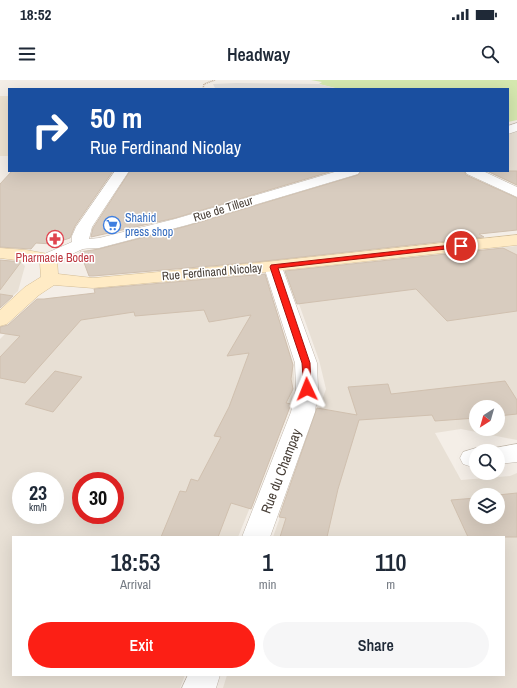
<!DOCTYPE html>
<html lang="en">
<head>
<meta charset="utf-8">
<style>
  :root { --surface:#fff; --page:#f6f6f7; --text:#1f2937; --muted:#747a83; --accent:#fc1f15 }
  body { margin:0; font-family:"Archivo Narrow",sans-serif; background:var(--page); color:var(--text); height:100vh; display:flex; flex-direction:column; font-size:15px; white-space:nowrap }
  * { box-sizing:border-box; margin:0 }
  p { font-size:13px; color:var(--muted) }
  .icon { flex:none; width:22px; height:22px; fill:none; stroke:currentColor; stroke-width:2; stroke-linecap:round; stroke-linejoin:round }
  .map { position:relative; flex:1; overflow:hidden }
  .side { position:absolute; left:12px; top:456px; width:493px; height:140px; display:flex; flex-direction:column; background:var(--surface); border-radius:0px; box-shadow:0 4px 16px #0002 }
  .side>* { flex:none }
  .banner { position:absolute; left:8px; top:8px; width:501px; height:84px; border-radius:0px; box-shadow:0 4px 16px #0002; background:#1a4fa0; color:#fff; overflow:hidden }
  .needle { width:26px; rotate:217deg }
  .buttons { position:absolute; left:469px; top:320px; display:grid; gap:8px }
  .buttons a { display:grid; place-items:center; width:36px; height:36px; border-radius:50%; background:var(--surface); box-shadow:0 4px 16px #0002; font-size:20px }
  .speed { position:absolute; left:12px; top:392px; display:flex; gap:8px; font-size:20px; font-weight:700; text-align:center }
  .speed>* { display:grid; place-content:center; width:52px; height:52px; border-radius:50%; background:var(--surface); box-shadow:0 4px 16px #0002; line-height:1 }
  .speed small { font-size:10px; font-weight:400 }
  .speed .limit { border:6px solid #d22; background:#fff; color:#111 }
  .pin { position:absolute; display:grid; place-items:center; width:34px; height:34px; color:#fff; margin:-17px; border:2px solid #fff; border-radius:50%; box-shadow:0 1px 4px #0007 }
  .me { position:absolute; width:44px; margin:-22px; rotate:358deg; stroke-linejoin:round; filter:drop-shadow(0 0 3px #0008) }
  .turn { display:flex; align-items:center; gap:14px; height:84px; padding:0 16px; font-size:18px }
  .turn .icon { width:52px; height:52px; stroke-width:2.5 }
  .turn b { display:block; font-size:28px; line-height:34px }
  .eta { display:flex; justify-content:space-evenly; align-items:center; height:68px; text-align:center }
  .eta b { font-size:24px; font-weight:600; line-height:28px }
  .button { display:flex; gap:8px; margin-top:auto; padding:8px 16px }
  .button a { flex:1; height:46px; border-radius:24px; background:var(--accent); color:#fff; font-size:16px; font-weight:600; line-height:46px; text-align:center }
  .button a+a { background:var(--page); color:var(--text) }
  .status { display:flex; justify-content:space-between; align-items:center; height:28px; padding:0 20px; background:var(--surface); direction:ltr }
  .status svg { height:11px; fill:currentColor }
  header { display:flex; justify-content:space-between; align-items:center; height:52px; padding:0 16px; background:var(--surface); font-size:18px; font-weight:600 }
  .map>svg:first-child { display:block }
  .residential { fill:#e8e0d5; fill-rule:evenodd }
  .education { fill:#ede2d0 }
  .green { fill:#d5e8af }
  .parking { fill:#e2dfdc }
  .building { fill:#d8ccbf; stroke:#d0c0af }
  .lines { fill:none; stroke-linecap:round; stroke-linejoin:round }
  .street-casing { stroke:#c2b8ac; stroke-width:1 }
  .secondary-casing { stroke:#d4bd96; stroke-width:1 }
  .path { stroke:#c1af9a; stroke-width:1.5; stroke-dasharray:1 1; stroke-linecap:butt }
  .street { fill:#fff; fill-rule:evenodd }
  .secondary { fill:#ffebc5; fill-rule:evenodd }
  .route { fill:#fc1f15; stroke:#a4140e }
  .labels { text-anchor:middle; stroke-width:3; stroke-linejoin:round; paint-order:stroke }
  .far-street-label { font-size:12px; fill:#473e36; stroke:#fff }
  .far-shop-label { font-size:12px; fill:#366cbe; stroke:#fff; text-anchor:start }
  .far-health-label { font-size:12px; fill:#be3a42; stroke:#fff }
  .street-label { font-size:14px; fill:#473e36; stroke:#fff }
</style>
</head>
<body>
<div class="status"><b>18:52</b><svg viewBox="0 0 49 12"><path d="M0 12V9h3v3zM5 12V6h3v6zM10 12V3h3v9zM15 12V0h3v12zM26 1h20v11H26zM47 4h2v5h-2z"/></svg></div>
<header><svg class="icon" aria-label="menu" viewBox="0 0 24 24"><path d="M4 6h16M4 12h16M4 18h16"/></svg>Headway<svg class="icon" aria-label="search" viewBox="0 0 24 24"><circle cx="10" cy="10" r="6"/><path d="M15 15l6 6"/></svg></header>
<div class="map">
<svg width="517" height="608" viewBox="0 0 517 608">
  <rect width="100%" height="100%" fill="#f4eee7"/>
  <path class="residential" d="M517,51V106L486,91H508V53Z
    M517,166V360L461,349L435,353L461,400L510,396L517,393V608H223L227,595H504V457H273L326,309L319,280L289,196L292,191ZM476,327H498V349H476ZM476,415H498V437H476Z
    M0,180L20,181L25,186L18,211L0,228Z
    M225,202L272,217L293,283L294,299L292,319L287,336L238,457H13V595H185L180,608H0V259L37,222L48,218ZM21,401H55V435H21ZM81,401H115V435H81Z"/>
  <path class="education" d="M0,16H9V76H0Z"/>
  <path class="green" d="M311,0H517V40L508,42V9H339L319,4L322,2Z"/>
  <path class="parking" d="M236,3L319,4L339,9L215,8L213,4Z"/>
  <path class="building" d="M12,91H113L75,146L70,158L52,164L36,163L31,169L0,167V104Z
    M130,91H333L175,138L91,157L93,148Z
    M361,91H464L466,95L517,118V150L479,154L484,157L246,183L93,196H89L80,172L99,169L187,146L358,95Z
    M487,91H517V105Z
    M503,168L517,175V231L447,241L416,209L297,224L285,191Z
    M0,180L21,182L0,210Z
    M265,194L293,285L291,299L293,309L286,323L291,324L251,429L231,423L218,457H161L180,411L186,412L191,399L198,401L221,357L214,356L229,327L249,273L227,276L251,235L209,242L204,230L135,236L134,232L81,240L25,303L0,298V277L20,256L0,253V247L8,245L37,219H44L95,213L94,209Z
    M0,214L13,216L0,228Z
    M55,291L82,297L53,332L25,324Z
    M505,301L517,320V334L498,336V327H476V338L435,341L432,335L359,340L338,409L327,457H280L286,438L279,437L317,328L357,335L348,307L388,304L391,314Z
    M517,413V457H468L451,420L476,418V437H498V415Z"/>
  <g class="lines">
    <g class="street-casing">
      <path id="street" d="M517,43V51L508,54V46Z
        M115,91H129L92,147L89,159L99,158L175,139L338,91H360L358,94L187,145L99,168C94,168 88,168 83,169C69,174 57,186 42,183L39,179L42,175L72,162V156L76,147Z
        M465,91H483L517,107V117L467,94Z
        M273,182L279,183L282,187L317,283L318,309L315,332L270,457H242L291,332L296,309L295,283L264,187L267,183Z
        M517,364V382L498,384V371H488L489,369Z
        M476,368L485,371H476V386L472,387L463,384L460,378L463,372Z
        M188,595H220L216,608H182Z"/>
    </g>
    <g class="secondary-casing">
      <path id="secondary" d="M517,155V165L246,194L93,208L54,205L39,215L7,244L0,246V230L25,207L41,197L40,183L0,178V168L26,170L54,175L57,179L58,194L93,198L246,184Z"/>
    </g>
    <path class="path" d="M203,9L204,4L215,0"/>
    <use href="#street" class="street"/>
    <use href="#secondary" class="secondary"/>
  </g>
  <path class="route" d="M461,164H464V167L278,188L310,283L311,309L310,311H304L302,283L270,187L271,185Z"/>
  <defs>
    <g id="supermarket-ring" transform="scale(0.9)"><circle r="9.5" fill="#fff" stroke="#3f7fe0" stroke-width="1.5"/><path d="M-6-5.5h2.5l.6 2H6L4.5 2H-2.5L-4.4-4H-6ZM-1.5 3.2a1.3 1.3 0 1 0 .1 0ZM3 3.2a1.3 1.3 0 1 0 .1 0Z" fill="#3f7fe0"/></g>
    <g id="pharmacy-ring" transform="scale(0.9)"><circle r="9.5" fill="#fff" stroke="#e0444e" stroke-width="1.5"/><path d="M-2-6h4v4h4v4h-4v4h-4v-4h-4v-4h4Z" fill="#e0444e"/></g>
  </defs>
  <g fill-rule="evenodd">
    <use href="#supermarket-ring" x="112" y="145"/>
    <use href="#pharmacy-ring" x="55" y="159"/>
  </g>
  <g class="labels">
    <g class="far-street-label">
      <text transform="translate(223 129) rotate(-17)" y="4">Rue de Tilleur</text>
      <text transform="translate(212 192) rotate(-5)" y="4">Rue Ferdinand Nicolay</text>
    </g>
    <g class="far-shop-label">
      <text x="125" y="142">Shahid<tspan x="125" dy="14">press shop</tspan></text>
    </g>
    <g class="far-health-label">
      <text x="55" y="182">Pharmacie Boden</text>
    </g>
    <g class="street-label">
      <text transform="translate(281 391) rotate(-69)" y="5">Rue du Champay</text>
    </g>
  </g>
</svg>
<div class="buttons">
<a><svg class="needle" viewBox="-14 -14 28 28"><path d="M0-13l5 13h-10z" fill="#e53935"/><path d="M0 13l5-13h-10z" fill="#747a83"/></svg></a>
<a><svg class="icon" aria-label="search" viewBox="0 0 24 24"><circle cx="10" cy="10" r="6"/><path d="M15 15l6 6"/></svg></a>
<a><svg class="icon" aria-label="layers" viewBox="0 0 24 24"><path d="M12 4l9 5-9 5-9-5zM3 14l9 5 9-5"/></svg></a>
</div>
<div class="speed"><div>23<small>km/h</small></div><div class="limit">30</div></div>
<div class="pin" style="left:461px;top:166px;background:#d93025"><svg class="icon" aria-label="arrive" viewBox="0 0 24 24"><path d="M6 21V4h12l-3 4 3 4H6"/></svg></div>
<svg class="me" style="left:307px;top:309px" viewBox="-20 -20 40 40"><path d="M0-17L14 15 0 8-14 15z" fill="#fc1f15" stroke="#fff" stroke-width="4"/></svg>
<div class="banner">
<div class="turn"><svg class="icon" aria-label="right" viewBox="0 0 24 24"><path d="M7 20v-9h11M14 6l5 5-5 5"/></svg><div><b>50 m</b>Rue Ferdinand Nicolay</div></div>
</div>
<section class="side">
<div class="eta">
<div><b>18:53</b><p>Arrival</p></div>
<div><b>1</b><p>min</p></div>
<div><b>110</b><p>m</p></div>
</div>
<div class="button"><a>Exit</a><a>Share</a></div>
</section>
</div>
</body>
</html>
